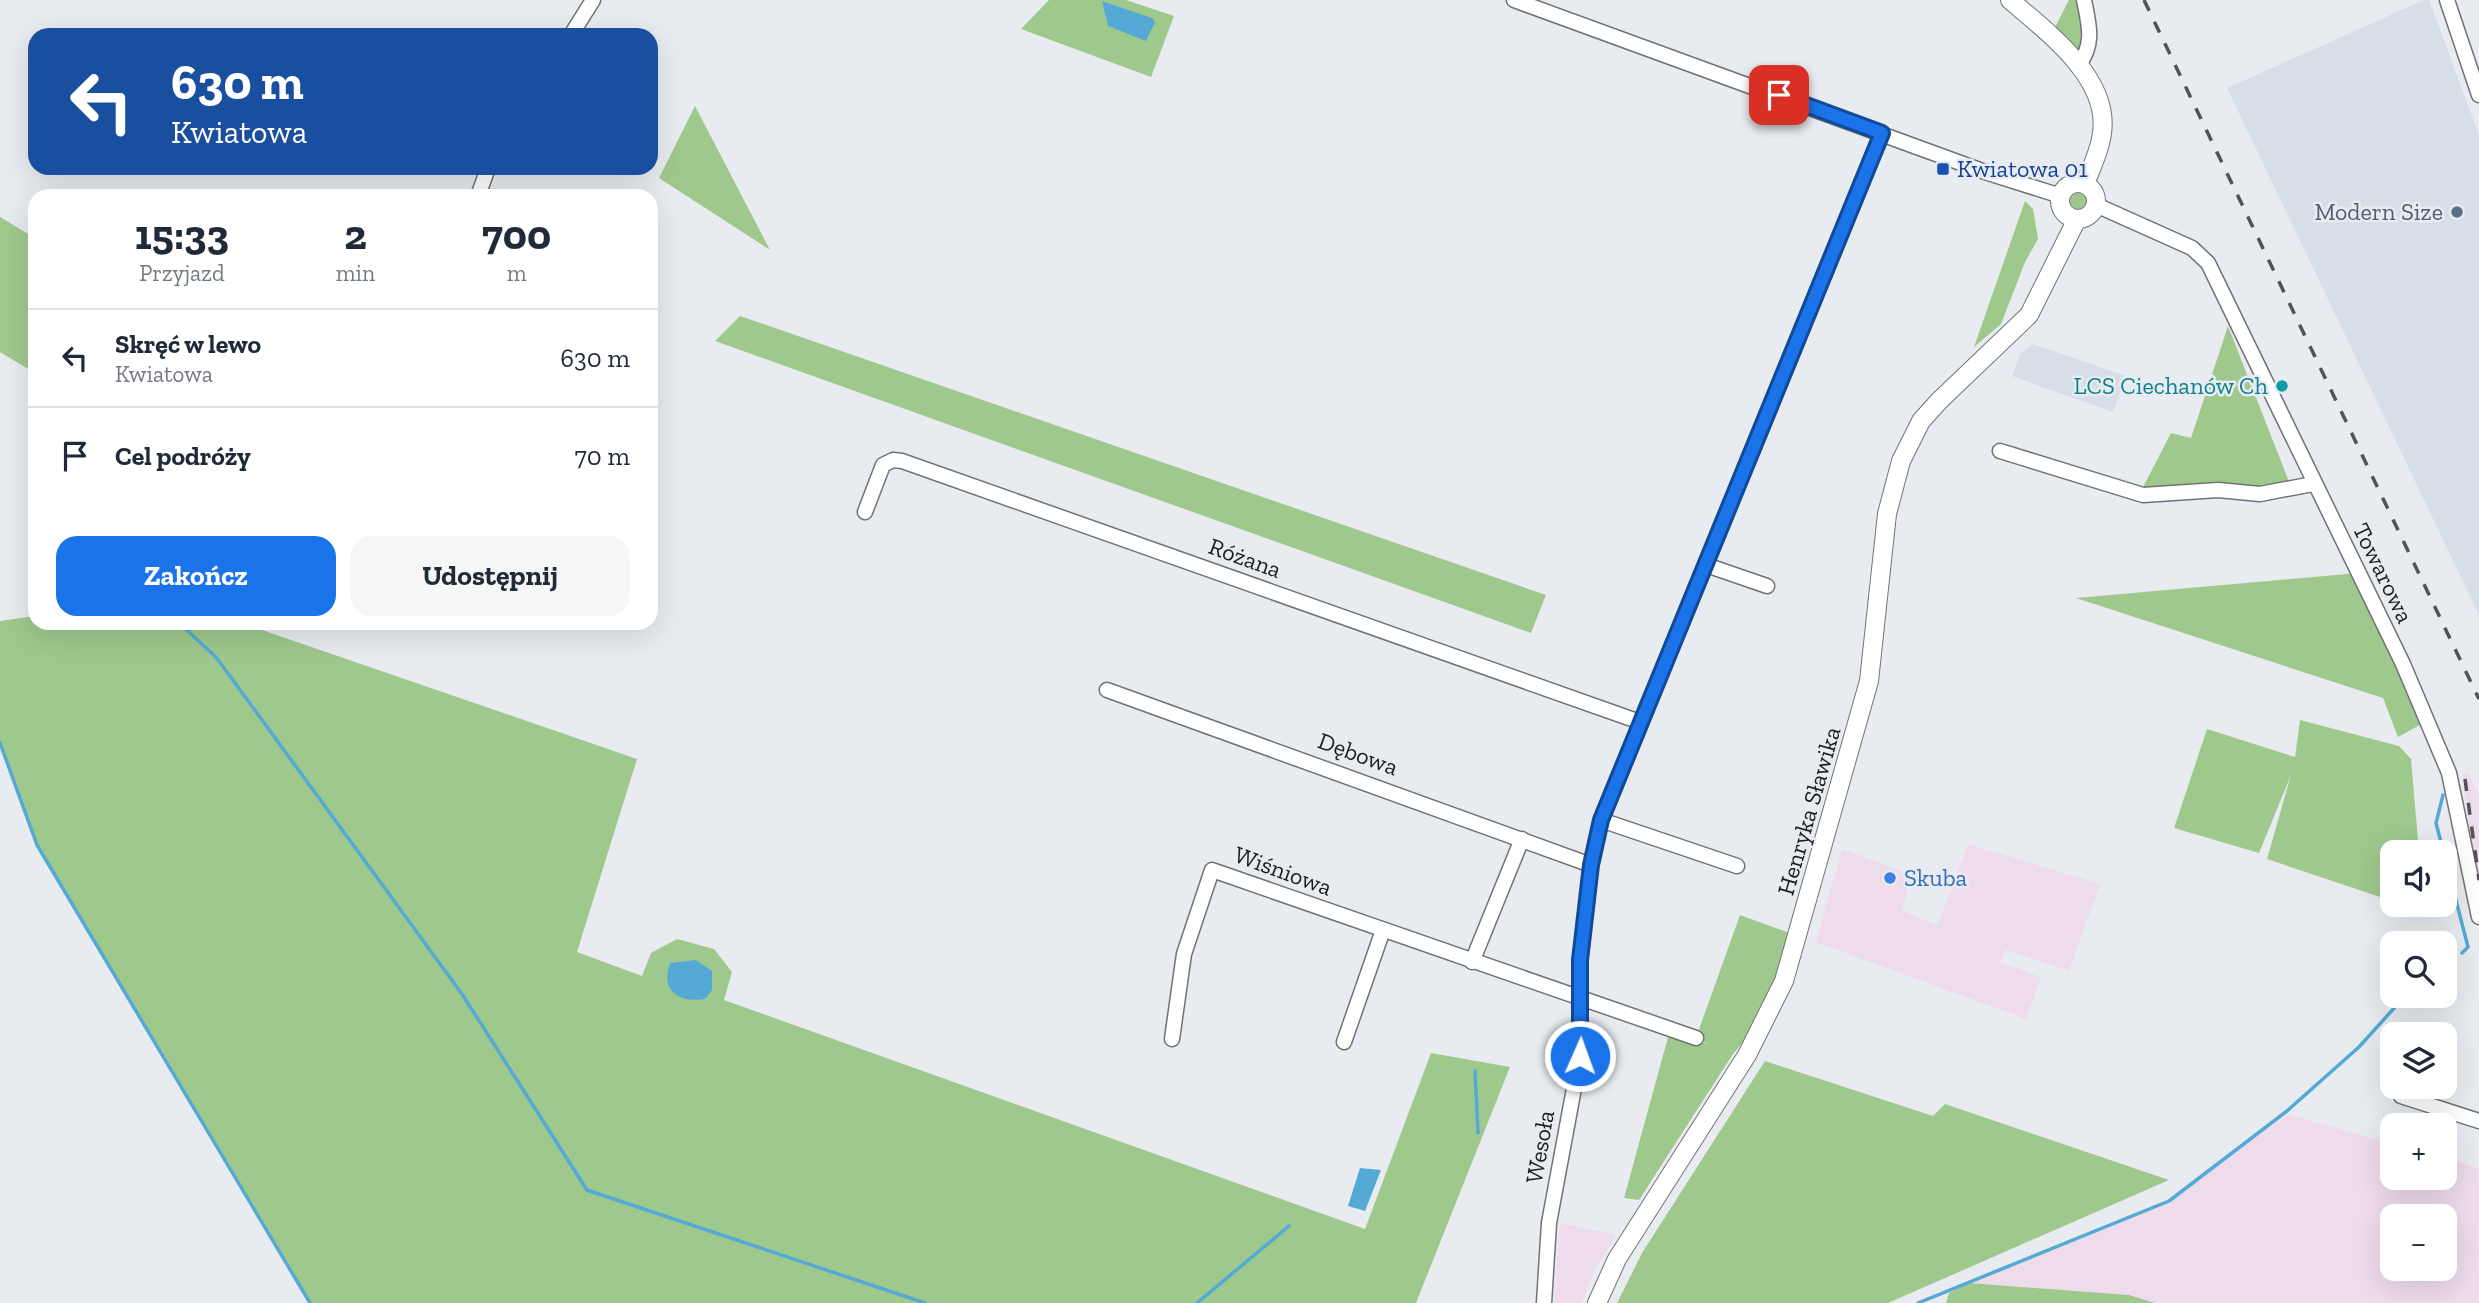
<!DOCTYPE html>
<html lang="pl">
<head>
<meta charset="utf-8">
<style>
  :root { --surface:#fff; --page:#f6f6f7; --text:#1f2937; --muted:#747a83; --line:#e0e1e3; --accent:#1a73e8 }
  body { margin:0; font-family:"Zilla Slab",serif; background:var(--page); color:var(--text); height:100vh; display:flex; flex-direction:column; font-size:26px; white-space:nowrap }
  * { box-sizing:border-box; margin:0 }
  p { font-size:23px; color:var(--muted) }
  .icon { flex:none; width:38px; height:38px; fill:none; stroke:currentColor; stroke-width:2; stroke-linecap:round; stroke-linejoin:round }
  .map { position:relative; flex:1; overflow:hidden }
  .panel { position:absolute; left:28px; top:189px; width:630px; height:441px; display:flex; flex-direction:column; background:var(--surface); border-radius:21px; box-shadow:0 7px 28px #0002 }
  .panel>* { flex:none }
  .guide { position:absolute; left:28px; top:28px; width:630px; height:147px; border-radius:21px; box-shadow:0 7px 28px #0002; background:#1a4fa0; color:#fff; overflow:hidden }
  .controls { position:absolute; left:2380px; top:840px; display:grid; gap:14px }
  .controls a { display:grid; place-items:center; width:77px; height:77px; border-radius:14px; background:var(--surface); box-shadow:0 7px 28px #0002; font-size:35px }
  .pin { position:absolute; display:grid; place-items:center; width:60px; height:60px; color:#fff; margin:-30px; border-radius:14px; box-shadow:0 4px 10px #0006 }
  .me { position:absolute; width:77px; margin:-38px; rotate:2deg; stroke-linejoin:round; filter:drop-shadow(0 0 5px #0008) }
  .turn { display:flex; align-items:center; gap:24px; height:147px; padding:0 28px; font-size:32px }
  .turn .icon { width:91px; height:91px; stroke-width:2.5 }
  .turn b { display:block; font-size:49px; line-height:60px }
  .eta { display:flex; justify-content:space-evenly; align-items:center; height:119px; text-align:center }
  .eta b { font-size:42px; font-weight:800; line-height:49px }
  .primary-button { display:flex; gap:14px; margin-top:auto; padding:14px 28px }
  .primary-button a { flex:1; height:80px; border-radius:21px; background:var(--accent); color:#fff; font-size:28px; font-weight:800; line-height:80px; text-align:center }
  .primary-button a+a { background:var(--page); color:var(--text) }
  ul { padding:0; list-style:none }
  li { display:flex; align-items:center; gap:21px; height:98px; padding:0 28px; border-top:2px solid var(--line) }
  li div { flex:1 }
  li b { display:block; font-size:26px }
  li em { font-style:normal }
  .map>svg:first-child { display:block }
  .built { fill:#d6dee8 }
  .industrial { fill:#eedbec; fill-rule:evenodd }
  .green { fill:#9fc88d }
  .water { fill:#54aad4 }
  .lines { fill:none; stroke-linecap:round; stroke-linejoin:round }
  .stream { stroke:#54aad4; stroke-width:3.5 }
  .minor-casing { stroke:#707376; stroke-width:17 }
  .major-casing { stroke:#707376; stroke-width:20 }
  .minor { stroke:#fff; stroke-width:14 }
  .major { stroke:#fff; stroke-width:18 }
  .rail { stroke:#525355; stroke-width:3.5; stroke-dasharray:12 12; stroke-linecap:butt }
  .route-casing { stroke:#114b97; stroke-width:18 }
  .route { stroke:#1a73e8; stroke-width:12 }
  .transit-dot { fill:#1a4fb4; stroke:#e8ecf0; stroke-width:2.5 }
  .service-dot { fill:#5c6f8a; stroke:#e8ecf0; stroke-width:2.5 }
  .culture-dot { fill:#0f9aa8; stroke:#e8ecf0; stroke-width:2.5 }
  .shop-dot { fill:#3f7fe0; stroke:#e8ecf0; stroke-width:2.5 }
  .labels { text-anchor:middle; stroke-width:5; stroke-linejoin:round; paint-order:stroke }
  .transit-label { font-size:24px; fill:#164399; stroke:#e8ecf0; text-anchor:start }
  .service-label { font-size:24px; fill:#4e5e75; stroke:#e8ecf0; text-anchor:end }
  .culture-label { font-size:24px; fill:#0d838f; stroke:#e8ecf0; text-anchor:end }
  .street-label { font-size:24px; fill:#1c1d1e; stroke:#e8ecf0 }
  .shop-label { font-size:24px; fill:#366cbe; stroke:#e8ecf0; text-anchor:start }
</style>
</head>
<body>
<div class="map">
<svg width="2479" height="1303" viewBox="0 0 2479 1303">
  <rect width="100%" height="100%" fill="#e8ecf0"/>
  <path class="built" d="M2424,0H2429L2479,135V615L2227,88Z
    M2033,344L2126,376L2113,412L2012,376L2020,354Z"/>
  <path class="industrial" d="M2469,773L2479,795V893L2462,774Z
    M1968,844L2100,884L2069,971L2005,950L2000,963L2041,977L2026,1019L1816,942L1842,849L1913,875L1901,911L1938,925Z
    M2288,1114L2392,1144V1178H2445V1158L2479,1169V1303H2155L2128,1295L1969,1283L2169,1201ZM2392,1216H2445V1269H2392Z
    M1560,1223L1616,1235L1595,1269L1582,1303H1554Z"/>
  <path class="green" d="M1049,0H1126L1174,16L1151,77L1021,29Z
    M2069,0H2084L2091,33L2078,66L2050,37Z
    M695,106L770,250L659,178Z
    M2067 201a11 11 0 1 1 22 0a11 11 0 1 1-22 0Z
    M2025,201L2033,209L2038,239L2025,262L2001,324L1974,347Z
    M0,217L35,238V373L0,352Z
    M740,316L1546,595L1531,633L715,341Z
    M2228,326L2291,487L2141,491L2171,433L2191,438Z
    M2358,573L2427,721L2398,737L2383,698L2076,598Z
    M35,616V623H242L637,759L577,952L642,976L651,953L677,939L714,949L732,972L724,1000L1365,1229L1431,1053L1510,1067L1416,1303H310L37,845L0,743V621Z
    M2300,720L2399,746L2411,759L2419,852H2392V901L2267,859L2291,775L2259,853L2174,828L2207,729L2295,757Z
    M1740,915L1798,936L1771,1009L1733,1054L1639,1200L1624,1198L1670,1030L1710,1045L1696,1038Z
    M1765,1061L1933,1116L1945,1104L2169,1180L1888,1303H1617L1642,1253Z
    M1969,1283L2129,1295L2155,1303H1946L1949,1293Z"/>
  <path class="water" d="M1102,1L1152,18L1155,22L1146,41L1108,26Z
    M696,960L712,971V990L705,999C679,1003 660,991 670,963Z
    M1360,1168L1381,1170L1365,1211L1348,1206Z"/>
  <g class="lines">
    <path class="stream" d="M179,623L216,657L462,994L587,1190L925,1303
      M0,743L37,845L310,1303
      M2443,795L2436,823L2468,947L2462,953
      M2445,965L2448,963
      M1475,1071L1478,1133
      M1197,1303L1289,1226
      M1918,1303L2169,1201L2287,1111L2359,1047L2405,996"/>
    <g class="minor-casing">
      <path id="minor" d="M1514,0L1988,173L2061,196
        M2447,0L2479,95
        M571,35L593,0
        M2078,66C2095,44 2089,25 2084,0
        M478,196L488,168
        M2096,205L2192,248L2208,263L2403,664L2449,773L2479,917
        M2000,451L2143,495L2218,490L2260,494L2313,484
        M865,512L883,465L893,460L902,461L1640,722
        M1706,565L1767,586
        M1107,690L1591,865
        M1601,820L1737,866
        M1472,962L1522,839
        M1172,1039L1184,954L1212,870L1696,1038
        M1344,1042L1383,930
        M2401,1096L2479,1121
        M1544,1303L1549,1223L1580,1056V960L1591,865L1601,820L1882,133"/>
    </g>
    <g class="major-casing">
      <path id="major" d="M2010,0C2047,32 2110,78 2102,133C2100,151 2091,168 2085,184
        M2060 201a18 18 0 1 1 36 0a18 18 0 1 1-36 0Z
        M1597,1303L1617,1259L1747,1055L1784,981L1869,681L1887,514L1901,461L1921,421L1939,401L2029,315L2077,219"/>
    </g>
    <use href="#minor" class="minor"/>
    <use href="#major" class="major"/>
    <path class="rail" d="M2144,0L2479,699
      M2465,779L2479,880"/>
  </g>
  <g class="lines">
    <g class="route-casing">
      <path id="route" d="M1580,1056V960L1591,865L1601,820L1882,133L1779,95"/>
    </g>
    <use href="#route" class="route"/>
  </g>
  <rect class="transit-dot" x="1936" y="162" width="14" height="14" rx="3.5"/>
  <circle class="service-dot" cx="2457" cy="212" r="7"/>
  <circle class="culture-dot" cx="2282" cy="386" r="7"/>
  <circle class="shop-dot" cx="1890" cy="878" r="7"/>
  <g class="labels">
    <g class="transit-label">
      <text x="1957" y="177">Kwiatowa 01</text>
    </g>
    <g class="service-label">
      <text x="2443" y="220">Modern Size</text>
    </g>
    <g class="culture-label">
      <text x="2268" y="394">LCS Ciechanów Ch</text>
    </g>
    <g class="street-label">
      <text transform="translate(1245 558) rotate(20)" y="8">Różana</text>
      <text transform="translate(2383 573) rotate(64)" y="8">Towarowa</text>
      <text transform="translate(1358 754) rotate(20)" y="8">Dębowa</text>
      <text transform="translate(1809 811) rotate(-74)" y="8">Henryka Sławika</text>
      <text transform="translate(1283 871) rotate(20)" y="8">Wiśniowa</text>
      <text transform="translate(1540 1147) rotate(-80)" y="8">Wesoła</text>
    </g>
    <g class="shop-label">
      <text x="1904" y="886">Skuba</text>
    </g>
  </g>
</svg>
<div class="controls">
<a><svg class="icon" aria-label="sound" viewBox="0 0 24 24"><path d="M4 9h4l5-4v14l-5-4H4zM17 9q2 3 0 6"/></svg></a>
<a><svg class="icon" aria-label="search" viewBox="0 0 24 24"><circle cx="10" cy="10" r="6"/><path d="M15 15l6 6"/></svg></a>
<a><svg class="icon" aria-label="layers" viewBox="0 0 24 24"><path d="M12 4l9 5-9 5-9-5zM3 14l9 5 9-5"/></svg></a>
<a>+</a>
<a>−</a>
</div>
<div class="pin" style="left:1779px;top:95px;background:#d93025"><svg class="icon" aria-label="arrive" viewBox="0 0 24 24"><path d="M6 21V4h12l-3 4 3 4H6"/></svg></div>
<svg class="me" style="left:1580px;top:1056px" viewBox="-20 -20 40 40"><circle r="17" fill="#1a73e8" stroke="#fff" stroke-width="3"/><path d="M0-11L8 9 0 5-8 9z" fill="#fff"/></svg>
<div class="guide">
<div class="turn"><svg class="icon" aria-label="left" viewBox="0 0 24 24"><path d="M17 20v-9H6M10 6l-5 5 5 5"/></svg><div><b>630 m</b>Kwiatowa</div></div>
</div>
<section class="panel">
<div class="eta">
<div><b>15:33</b><p>Przyjazd</p></div>
<div><b>2</b><p>min</p></div>
<div><b>700</b><p>m</p></div>
</div>
<ul>
<li><svg class="icon" aria-label="left" viewBox="0 0 24 24"><path d="M17 20v-9H6M10 6l-5 5 5 5"/></svg><div><b>Skręć w lewo</b><p>Kwiatowa</p></div><em>630 m</em></li>
<li><svg class="icon" aria-label="arrive" viewBox="0 0 24 24"><path d="M6 21V4h12l-3 4 3 4H6"/></svg><div><b>Cel podróży</b></div><em>70 m</em></li>
</ul>
<div class="primary-button"><a>Zakończ</a><a>Udostępnij</a></div>
</section>
</div>
</body>
</html>
